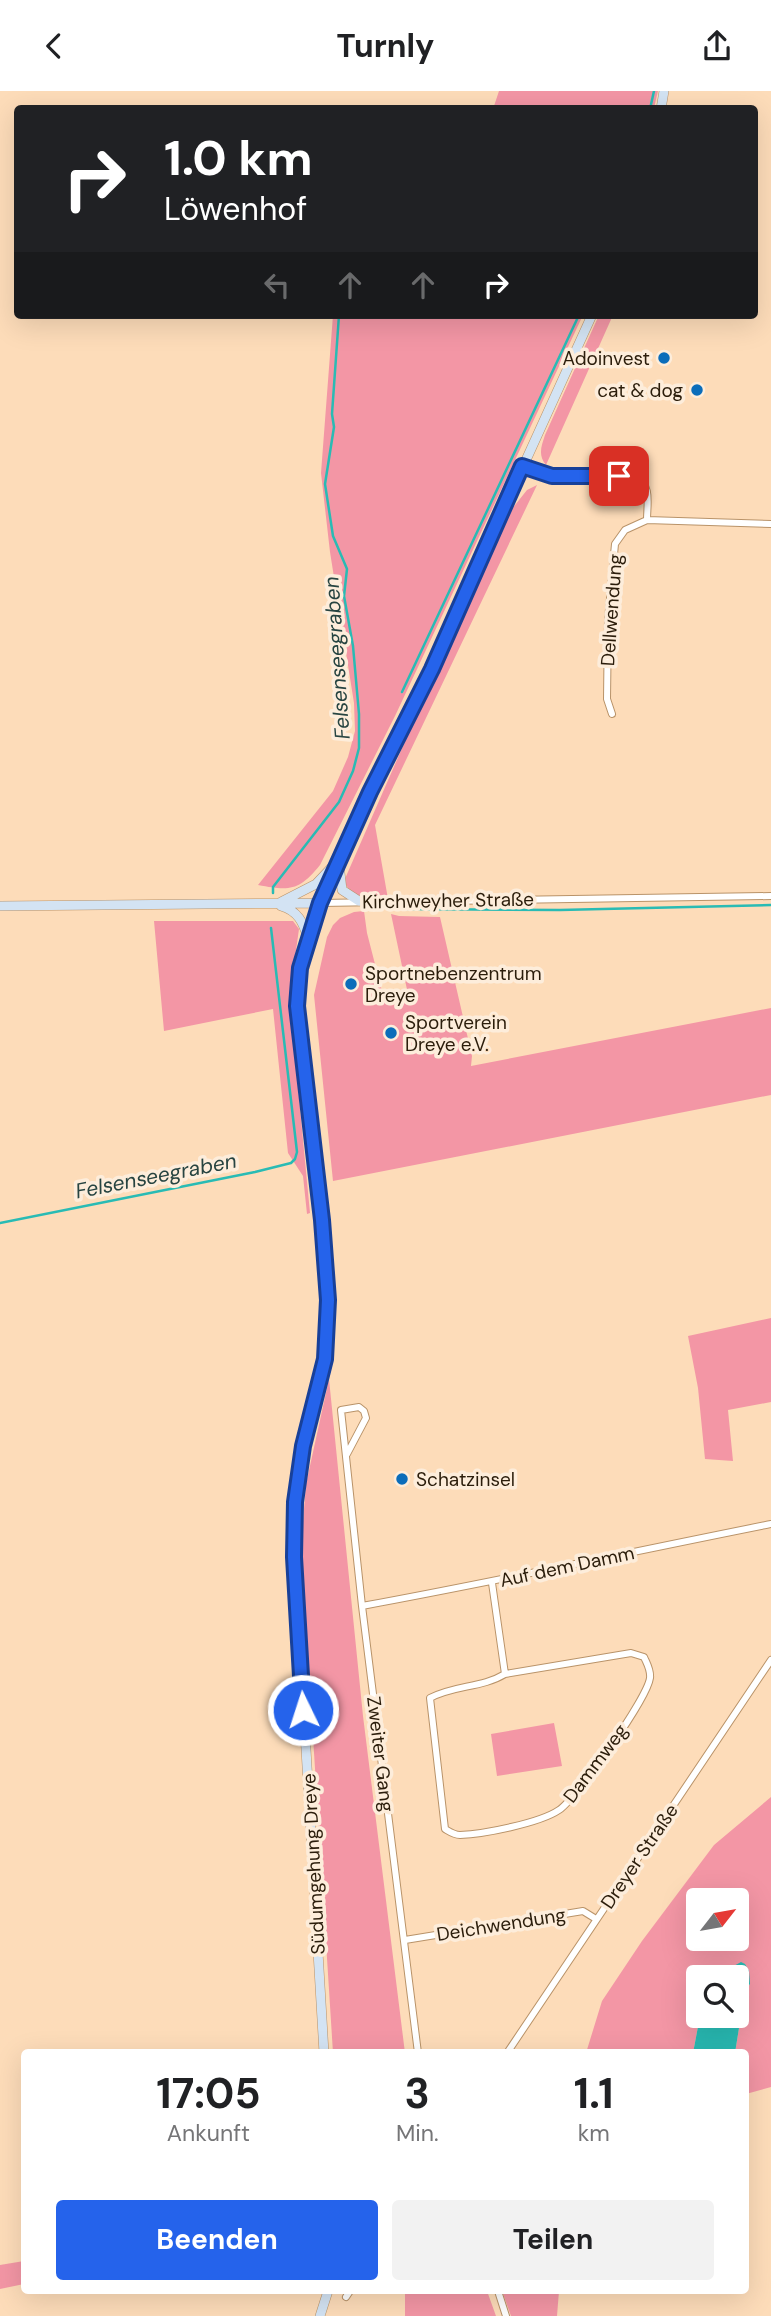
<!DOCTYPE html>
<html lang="de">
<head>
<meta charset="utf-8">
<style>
  :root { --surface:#fff; --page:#f2f2f2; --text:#202124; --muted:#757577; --accent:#2563eb }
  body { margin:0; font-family:"DM Sans",sans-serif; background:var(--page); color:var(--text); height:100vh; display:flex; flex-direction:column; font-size:26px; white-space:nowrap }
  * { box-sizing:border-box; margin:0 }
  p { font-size:23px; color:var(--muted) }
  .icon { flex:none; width:38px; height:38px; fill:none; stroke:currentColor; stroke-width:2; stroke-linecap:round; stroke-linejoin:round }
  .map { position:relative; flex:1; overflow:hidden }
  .side { position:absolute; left:21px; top:1958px; width:728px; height:245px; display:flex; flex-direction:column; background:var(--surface); border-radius:7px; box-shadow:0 7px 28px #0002 }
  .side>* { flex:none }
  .guide { position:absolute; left:14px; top:14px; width:744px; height:214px; border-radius:7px; box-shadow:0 7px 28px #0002; background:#202124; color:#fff; overflow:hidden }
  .needle { width:46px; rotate:59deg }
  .buttons { position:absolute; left:686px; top:1797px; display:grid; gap:14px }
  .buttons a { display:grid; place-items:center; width:63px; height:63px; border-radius:7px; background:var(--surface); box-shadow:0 7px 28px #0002; font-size:35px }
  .pin { position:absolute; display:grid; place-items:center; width:60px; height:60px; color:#fff; margin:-30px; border-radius:14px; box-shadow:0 4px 10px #0006 }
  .me { position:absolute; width:77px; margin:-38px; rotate:356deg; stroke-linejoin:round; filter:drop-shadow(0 0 5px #0008) }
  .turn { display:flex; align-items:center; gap:24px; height:147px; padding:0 35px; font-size:32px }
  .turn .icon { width:91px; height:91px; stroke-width:2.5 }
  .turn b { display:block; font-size:49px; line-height:60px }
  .lanes { display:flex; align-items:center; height:66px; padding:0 35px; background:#0003; justify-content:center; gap:35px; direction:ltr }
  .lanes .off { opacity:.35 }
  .eta { display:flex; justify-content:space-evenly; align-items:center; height:119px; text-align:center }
  .eta b { font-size:42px; font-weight:700; line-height:49px }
  .cta { display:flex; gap:14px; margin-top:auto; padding:14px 35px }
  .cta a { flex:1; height:80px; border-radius:7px; background:var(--accent); color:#fff; font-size:28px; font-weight:700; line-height:80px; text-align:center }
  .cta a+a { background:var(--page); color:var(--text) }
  header { display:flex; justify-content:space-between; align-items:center; height:91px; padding:0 35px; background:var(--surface); font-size:32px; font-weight:700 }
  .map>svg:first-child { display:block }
  .green { fill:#f396a5; fill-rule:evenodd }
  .water { fill:#29bbb4 }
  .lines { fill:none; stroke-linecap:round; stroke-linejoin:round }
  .stream { stroke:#29bbb4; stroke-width:2.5 }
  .minor-casing { stroke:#b99369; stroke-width:8 }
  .secondary-casing { stroke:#b99369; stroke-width:10 }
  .minor { stroke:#fff; stroke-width:6 }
  .secondary { stroke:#d3e3f3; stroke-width:9 }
  .route-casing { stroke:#184099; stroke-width:18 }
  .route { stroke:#2563eb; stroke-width:12 }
  .poi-dot { fill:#0b6dba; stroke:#fdeddb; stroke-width:2.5 }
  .labels { text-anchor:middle; stroke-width:7; stroke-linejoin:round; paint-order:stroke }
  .poi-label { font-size:19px; fill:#2b1d0b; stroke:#fdeddb; text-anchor:start }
  .street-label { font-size:19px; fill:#2b1d0b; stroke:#fdeddb }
  .water-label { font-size:21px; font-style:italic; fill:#274441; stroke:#fdeddb }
</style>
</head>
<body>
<header><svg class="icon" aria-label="back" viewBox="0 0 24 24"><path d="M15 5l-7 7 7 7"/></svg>Turnly<svg class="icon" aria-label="share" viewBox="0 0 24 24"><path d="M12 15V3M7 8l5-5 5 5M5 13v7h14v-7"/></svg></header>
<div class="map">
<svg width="771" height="2225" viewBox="0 0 771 2225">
  <rect width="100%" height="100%" fill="#fddcb9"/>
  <path class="green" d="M499,0H658L654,17L493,18Z
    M333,224H583L395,625L320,774C299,800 290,800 258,794L333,700L348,666L355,640L354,612L330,461L321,382Z
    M599,224H613L546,374C538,364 541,356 545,344Z
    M537,394L375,734L388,808C370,806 351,808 344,790L500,433L527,399Z
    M364,820L367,842L385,912L409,908L391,823L399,825L440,826L472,965L471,975L771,917V1004L333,1090L314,904L327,846L333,834L340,827L354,821Z
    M154,830H293L299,838L290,902L292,934L310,1122L307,1123L303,1085L288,1062L273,918L164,940Z
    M771,1227V1311L728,1319L733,1370L705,1368L698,1297L688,1245Z
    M329,1288L363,1625L405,1962H333L301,1456L306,1393Z
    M554,1632L562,1675L497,1685L491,1643Z
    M771,1706V1996L746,2003V1962H735L739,1937L732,1925H737V1910L750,1893L732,1876L723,1886H698V1925H700L693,1962H586L602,1910L642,1850L714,1754ZM698,1810H737V1848H698Z
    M24,2170V2193L0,2198V2174Z
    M405,2200H487L496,2225H405Z
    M502,2200H559L557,2225H511Z"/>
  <path class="water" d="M741,1871L745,1873L749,1880L750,1893L737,1910V1886H723L732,1876Z
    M700,1925H732L739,1937L735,1962H693Z"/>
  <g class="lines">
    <path class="stream" d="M650,18L654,0
      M402,601L579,224
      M273,802V796L280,787L339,711L353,680L359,657V623L353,555L344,505L347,478L333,445L325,393L334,336L332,323L339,224
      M404,818L560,819L771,814
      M0,1132L255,1081L291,1072L295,1068L297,1061L271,837"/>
    <g class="minor-casing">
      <path id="minor" d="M522,375L552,385L636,386C652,394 647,413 647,429
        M612,623L607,608L608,529L615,453L625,439L647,429L771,433
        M320,812L771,805
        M347,1363L366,1327L364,1320L359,1316L341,1319L362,1515L418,1962
        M492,1492L505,1583L631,1562L644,1566C647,1573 651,1579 650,1587C647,1608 577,1707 559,1719C540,1732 484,1743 460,1744C454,1744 450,1741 445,1738L430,1607C454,1594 482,1597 505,1583
        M362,1515C499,1490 635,1460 771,1433
        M405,1849L583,1820L596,1828
        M507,1962L771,1569
        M498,2200L506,2225
        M346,2206L350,2200"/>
    </g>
    <g class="secondary-casing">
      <path id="secondary" d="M661,18L664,0
        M339,773L342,799L359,810
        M281,811L316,793L332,776
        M0,815L320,812
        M281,815C298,820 303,831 308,847
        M324,1962L293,1439L298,1383L325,1268L328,1232L327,1185L322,1129L297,915L300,877L320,812L370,701L431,578L592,224
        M320,2225L328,2200"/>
    </g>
    <use href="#minor" class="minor"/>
    <use href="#secondary" class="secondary"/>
  </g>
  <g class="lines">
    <g class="route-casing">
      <path id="route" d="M303,1619L294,1466L295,1411L303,1355L325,1268L328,1209L322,1129L297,915L300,877L320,812L370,701L432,578L522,375L552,385H619"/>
    </g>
    <use href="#route" class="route"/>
  </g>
  <g class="poi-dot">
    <circle cx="664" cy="267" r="7"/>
    <circle cx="697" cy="299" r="7"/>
    <circle cx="351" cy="893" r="7"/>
    <circle cx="391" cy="942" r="7"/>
    <circle cx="402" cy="1388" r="7"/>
  </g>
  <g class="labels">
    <g class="poi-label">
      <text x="650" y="274" text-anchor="end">Adoinvest</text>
      <text x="683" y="306" text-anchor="end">cat &amp; dog</text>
      <text x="365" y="889">Sportnebenzentrum<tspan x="365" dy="22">Dreye</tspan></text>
      <text x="405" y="938">Sportverein<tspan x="405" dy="22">Dreye e.V.</tspan></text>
      <text x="416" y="1395">Schatzinsel</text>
    </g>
    <g class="street-label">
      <text transform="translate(611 519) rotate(-86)" y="7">Dellwendung</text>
      <text transform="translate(448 809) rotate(-1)" y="7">Kirchweyher Straße</text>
      <text transform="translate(567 1475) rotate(-12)" y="7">Auf dem Damm</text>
      <text transform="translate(381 1663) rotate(83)" y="7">Zweiter Gang</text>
      <text transform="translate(595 1672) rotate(-53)" y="7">Dammweg</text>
      <text transform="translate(639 1765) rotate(-56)" y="7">Dreyer Straße</text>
      <text transform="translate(313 1773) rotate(-93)" y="7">Südumgehung Dreye</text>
      <text transform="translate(501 1833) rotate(-9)" y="7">Deichwendung</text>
    </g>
    <g class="water-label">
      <text transform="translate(337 567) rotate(-94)" y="7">Felsenseegraben</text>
      <text transform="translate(156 1085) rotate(-11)" y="7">Felsenseegraben</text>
    </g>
  </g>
</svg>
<div class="buttons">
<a><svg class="needle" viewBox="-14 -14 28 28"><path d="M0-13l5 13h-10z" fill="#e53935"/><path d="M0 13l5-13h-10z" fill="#757577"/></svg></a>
<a><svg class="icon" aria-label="search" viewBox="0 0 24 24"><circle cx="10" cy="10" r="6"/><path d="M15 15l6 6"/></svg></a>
</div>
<div class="pin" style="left:619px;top:385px;background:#d93025"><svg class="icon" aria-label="arrive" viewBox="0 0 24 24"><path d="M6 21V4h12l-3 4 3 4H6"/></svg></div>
<svg class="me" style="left:303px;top:1619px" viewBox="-20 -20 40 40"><circle r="17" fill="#2563eb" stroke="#fff" stroke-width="3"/><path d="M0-11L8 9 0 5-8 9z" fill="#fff"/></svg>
<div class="guide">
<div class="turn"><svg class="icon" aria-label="right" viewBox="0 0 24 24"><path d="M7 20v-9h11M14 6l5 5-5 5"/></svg><div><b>1.0 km</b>Löwenhof</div></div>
<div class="lanes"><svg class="icon off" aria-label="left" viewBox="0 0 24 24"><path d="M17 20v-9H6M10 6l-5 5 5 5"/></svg><svg class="icon off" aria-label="ahead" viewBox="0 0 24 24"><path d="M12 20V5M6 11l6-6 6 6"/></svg><svg class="icon off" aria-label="ahead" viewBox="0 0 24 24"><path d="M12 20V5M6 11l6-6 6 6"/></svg><svg class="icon" aria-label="right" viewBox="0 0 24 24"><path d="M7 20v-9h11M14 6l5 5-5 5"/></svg></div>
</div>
<section class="side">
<div class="eta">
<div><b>17:05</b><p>Ankunft</p></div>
<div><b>3</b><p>Min.</p></div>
<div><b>1.1</b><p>km</p></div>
</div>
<div class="cta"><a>Beenden</a><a>Teilen</a></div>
</section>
</div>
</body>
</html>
